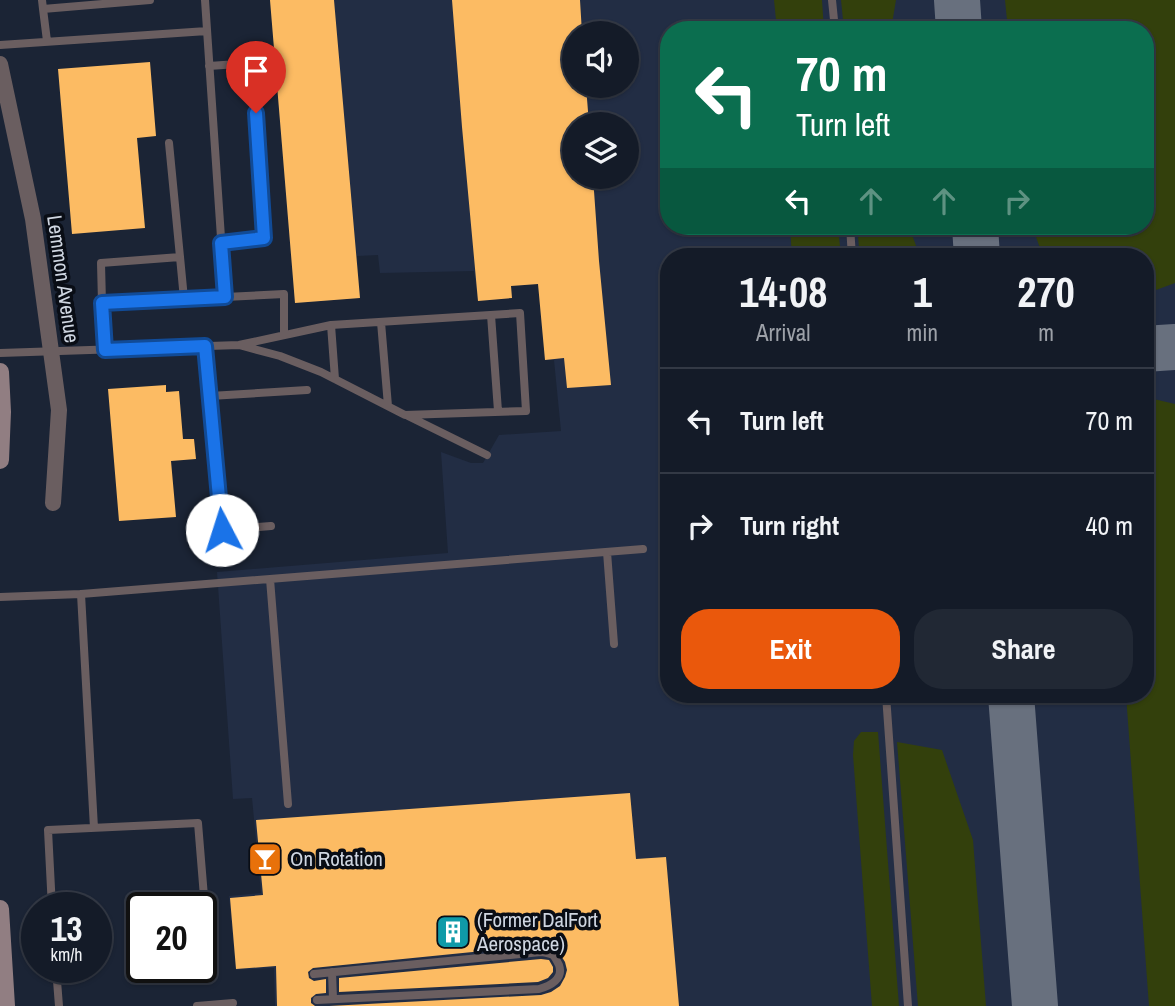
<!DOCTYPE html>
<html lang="en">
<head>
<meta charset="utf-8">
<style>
  :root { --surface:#141b28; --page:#212834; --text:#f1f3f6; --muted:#9da1a8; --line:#333945; --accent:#ea580c }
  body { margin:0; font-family:"Archivo Narrow",sans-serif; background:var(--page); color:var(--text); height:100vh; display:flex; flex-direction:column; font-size:26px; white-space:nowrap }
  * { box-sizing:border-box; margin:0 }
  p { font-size:23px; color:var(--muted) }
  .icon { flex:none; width:38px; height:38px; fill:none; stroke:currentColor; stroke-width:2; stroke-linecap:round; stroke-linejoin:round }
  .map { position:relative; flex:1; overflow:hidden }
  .sheet { position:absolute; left:660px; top:248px; width:494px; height:455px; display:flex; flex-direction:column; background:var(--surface); border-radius:28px; box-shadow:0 2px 5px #0004,0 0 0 2px var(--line) }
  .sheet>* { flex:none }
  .hud { position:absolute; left:660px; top:21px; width:494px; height:214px; border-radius:28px; box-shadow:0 2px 5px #0004,0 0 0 2px var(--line); background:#0b6e4f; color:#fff; overflow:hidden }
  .tools { position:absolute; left:562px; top:21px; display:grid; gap:14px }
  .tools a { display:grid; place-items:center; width:77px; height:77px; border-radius:50%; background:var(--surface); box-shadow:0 2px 5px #0004,0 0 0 2px var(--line); font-size:35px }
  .speed { position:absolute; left:21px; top:892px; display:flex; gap:14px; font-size:35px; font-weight:700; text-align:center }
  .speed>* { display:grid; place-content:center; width:91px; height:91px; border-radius:50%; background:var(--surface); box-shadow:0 2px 5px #0004,0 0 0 2px var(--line); line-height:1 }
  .speed small { font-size:18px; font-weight:400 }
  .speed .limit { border:4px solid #111; border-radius:10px; background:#fff; color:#111 }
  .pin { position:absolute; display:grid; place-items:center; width:60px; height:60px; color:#fff; margin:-72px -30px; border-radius:50% 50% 50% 0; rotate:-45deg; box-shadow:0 0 7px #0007 }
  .pin .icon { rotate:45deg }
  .me { position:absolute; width:77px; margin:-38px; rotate:355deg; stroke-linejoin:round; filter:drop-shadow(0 0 5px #0008) }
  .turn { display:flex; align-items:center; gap:24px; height:147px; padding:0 21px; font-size:32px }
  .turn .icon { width:91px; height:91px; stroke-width:2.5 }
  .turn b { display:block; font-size:49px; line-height:60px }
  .lanes { display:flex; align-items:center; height:66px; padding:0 21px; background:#0003; justify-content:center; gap:35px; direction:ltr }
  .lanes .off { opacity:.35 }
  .eta { display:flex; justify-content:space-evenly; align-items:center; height:119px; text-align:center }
  .eta b { font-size:42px; font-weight:700; line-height:49px }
  .cta { display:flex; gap:14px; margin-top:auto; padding:14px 21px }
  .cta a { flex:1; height:80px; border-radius:28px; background:var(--accent); color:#fff; font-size:28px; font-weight:700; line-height:80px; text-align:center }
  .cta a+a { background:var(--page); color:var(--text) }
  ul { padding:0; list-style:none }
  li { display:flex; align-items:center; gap:21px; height:105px; padding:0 21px; border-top:2px solid var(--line) }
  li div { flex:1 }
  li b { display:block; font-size:26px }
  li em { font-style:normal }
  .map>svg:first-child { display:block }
  .built { fill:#222d44; fill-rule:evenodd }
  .green { fill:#33400c }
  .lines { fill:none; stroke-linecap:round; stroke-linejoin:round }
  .taxiway { stroke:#68707e; stroke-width:46 }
  .building { fill:#fcbb63 }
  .service { stroke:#6a5e60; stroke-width:8 }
  .minor { stroke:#6a5e60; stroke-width:16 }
  .secondary { stroke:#917e82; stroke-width:18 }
  .route-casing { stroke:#114b97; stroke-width:18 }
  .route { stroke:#1a73e8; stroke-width:12 }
  .labels { text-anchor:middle; stroke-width:7; stroke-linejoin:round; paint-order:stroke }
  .street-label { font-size:21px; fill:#cfd6e1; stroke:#090d15 }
  .poi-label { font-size:21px; fill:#cfd6e1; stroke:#090d15; text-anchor:start }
</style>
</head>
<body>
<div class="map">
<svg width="1175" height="1006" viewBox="0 0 1175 1006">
  <rect width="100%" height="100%" fill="#1b2435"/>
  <path class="built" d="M270,0H1175V1006H275L274,968L236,970L229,896L261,893L252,798L233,799L217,572L448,553L441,452L471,463H483L499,435L561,431L554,360H545L538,284L511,286L512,298L478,301L474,271L380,273L378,255L357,256L360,298L295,303ZM668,30H1144V226H668ZM574,33H626V86H574ZM574,124H626V177H574ZM668,257H1144V695H668Z"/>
  <path class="green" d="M774,0H822L824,30H777Z
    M841,0H896L891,30H844Z
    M1005,0H1175V283L1145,294L1144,257H1059L1040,248L1032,226H1144V30H1008Z
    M790,226H838L841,257H792Z
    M857,226H909L920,257H860Z
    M1145,397L1175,404V1006H1149L1126,695H1144Z
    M861,732H878L899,1006H872L853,755L854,741Z
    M897,742L942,750L973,840L986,1006H918Z"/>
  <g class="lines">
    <path class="taxiway" d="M957,0L959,30
      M975,226L977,257
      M1144,349L1175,347
      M1011,695L1035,1006"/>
  </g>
  <path class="building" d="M270,0H334L360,298L295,303Z
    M452,0H580L582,33H574V86H586L589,124H574V177H593L599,261L611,385L567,388L564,358L545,360L538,284L511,286L512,298L478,301L462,127Z
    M150,62L156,136L137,138L145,228L72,234L58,69Z
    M166,385V392L179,391L183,439H194L196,459L171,461L176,517L119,521L108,389Z
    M630,793L636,859L666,857L679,1006H329L541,995L551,992L560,986L565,977L567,970L565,962L558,951L542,945L313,968L308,972L309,978L314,981L326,979V993L316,994L311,998V1003L315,1006H277L276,966L236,969L230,898L263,895L256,820Z
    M541,959L549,960L553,967V972L548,978L538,982L339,992V978Z"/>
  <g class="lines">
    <path class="service" d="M42,0L43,9L150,0
      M205,0L225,297
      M832,0L835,30
      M43,9L47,41
      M0,45L207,31
      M209,66L252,63L264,238L221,243
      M169,143L180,257
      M850,226L852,257
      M102,303L101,263L180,257L184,299
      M491,315L498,411
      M381,322L388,406
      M331,325L335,379
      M205,346L222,530L271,526
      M105,350L102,303L284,294V335
      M0,353L239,345L331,325L520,313L526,411L405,415L321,372L280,356L239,345
      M210,396L307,390
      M408,416L487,455
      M607,552L614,644
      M270,579L288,804
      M81,594L643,549
      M0,597L81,594L94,828
      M886,695L908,1006
      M52,908L48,830L198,823L209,958
      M56,968L59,1006
      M332,972L333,999
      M314,974L541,952C542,952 552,954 553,955C555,957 558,963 559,965C564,979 550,986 539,989L317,1000
      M197,1006L233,1003"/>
    <path class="minor" d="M0,64L33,219L59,410L53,503"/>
    <path class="secondary" d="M0,372L2,412L0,460
      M0,909L6,1006"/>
  </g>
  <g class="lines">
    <g class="route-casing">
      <path id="route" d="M222,530L205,346L105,350L102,303L225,297L221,243L264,238L256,113"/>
    </g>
    <use href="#route" class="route"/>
  </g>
  <defs>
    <g id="bar-square" transform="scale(1.75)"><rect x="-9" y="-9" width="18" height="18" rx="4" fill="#e8710a" stroke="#090d15"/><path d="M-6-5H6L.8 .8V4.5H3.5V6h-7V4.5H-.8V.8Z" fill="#fff"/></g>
    <g id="building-square" transform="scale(1.75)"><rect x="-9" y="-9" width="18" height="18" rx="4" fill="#0f9aa8" stroke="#090d15"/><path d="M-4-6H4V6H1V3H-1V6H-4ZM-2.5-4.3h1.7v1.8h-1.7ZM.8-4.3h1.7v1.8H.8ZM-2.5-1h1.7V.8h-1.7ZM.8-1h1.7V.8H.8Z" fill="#fff"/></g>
  </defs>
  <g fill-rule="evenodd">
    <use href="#bar-square" x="265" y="859"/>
    <use href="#building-square" x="453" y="932"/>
  </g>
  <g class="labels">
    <g class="street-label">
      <text transform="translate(63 279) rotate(82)" y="7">Lemmon Avenue</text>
    </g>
    <g class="poi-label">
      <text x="290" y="866">On Rotation</text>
      <text x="477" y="927">(Former DalFort<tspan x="477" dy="24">Aerospace)</tspan></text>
    </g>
  </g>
</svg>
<div class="tools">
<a><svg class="icon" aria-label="sound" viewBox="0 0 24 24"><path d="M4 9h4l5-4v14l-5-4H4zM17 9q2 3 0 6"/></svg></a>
<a><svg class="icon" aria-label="layers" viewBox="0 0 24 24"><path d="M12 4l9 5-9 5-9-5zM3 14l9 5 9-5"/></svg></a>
</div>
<div class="speed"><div>13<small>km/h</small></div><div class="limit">20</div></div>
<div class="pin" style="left:256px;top:113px;background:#d93025"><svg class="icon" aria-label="arrive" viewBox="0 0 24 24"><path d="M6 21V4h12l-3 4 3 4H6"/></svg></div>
<svg class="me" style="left:222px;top:530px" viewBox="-20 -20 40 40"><circle r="19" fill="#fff"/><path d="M0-13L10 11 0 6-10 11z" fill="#1a73e8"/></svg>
<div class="hud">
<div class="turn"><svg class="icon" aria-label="left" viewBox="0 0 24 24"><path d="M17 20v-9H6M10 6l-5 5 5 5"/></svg><div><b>70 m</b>Turn left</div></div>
<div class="lanes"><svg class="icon" aria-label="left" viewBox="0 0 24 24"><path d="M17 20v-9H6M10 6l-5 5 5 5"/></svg><svg class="icon off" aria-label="ahead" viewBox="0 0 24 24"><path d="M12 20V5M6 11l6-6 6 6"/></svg><svg class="icon off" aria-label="ahead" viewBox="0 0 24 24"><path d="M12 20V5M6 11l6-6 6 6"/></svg><svg class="icon off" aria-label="right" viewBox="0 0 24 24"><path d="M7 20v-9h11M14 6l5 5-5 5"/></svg></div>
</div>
<section class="sheet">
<div class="eta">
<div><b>14:08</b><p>Arrival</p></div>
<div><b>1</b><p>min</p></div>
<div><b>270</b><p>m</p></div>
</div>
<ul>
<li><svg class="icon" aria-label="left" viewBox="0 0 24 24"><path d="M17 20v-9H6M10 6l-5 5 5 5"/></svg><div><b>Turn left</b></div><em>70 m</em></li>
<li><svg class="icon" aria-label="right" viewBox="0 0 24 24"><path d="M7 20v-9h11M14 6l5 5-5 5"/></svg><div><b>Turn right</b></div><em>40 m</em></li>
</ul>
<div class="cta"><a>Exit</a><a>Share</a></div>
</section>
</div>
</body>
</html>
